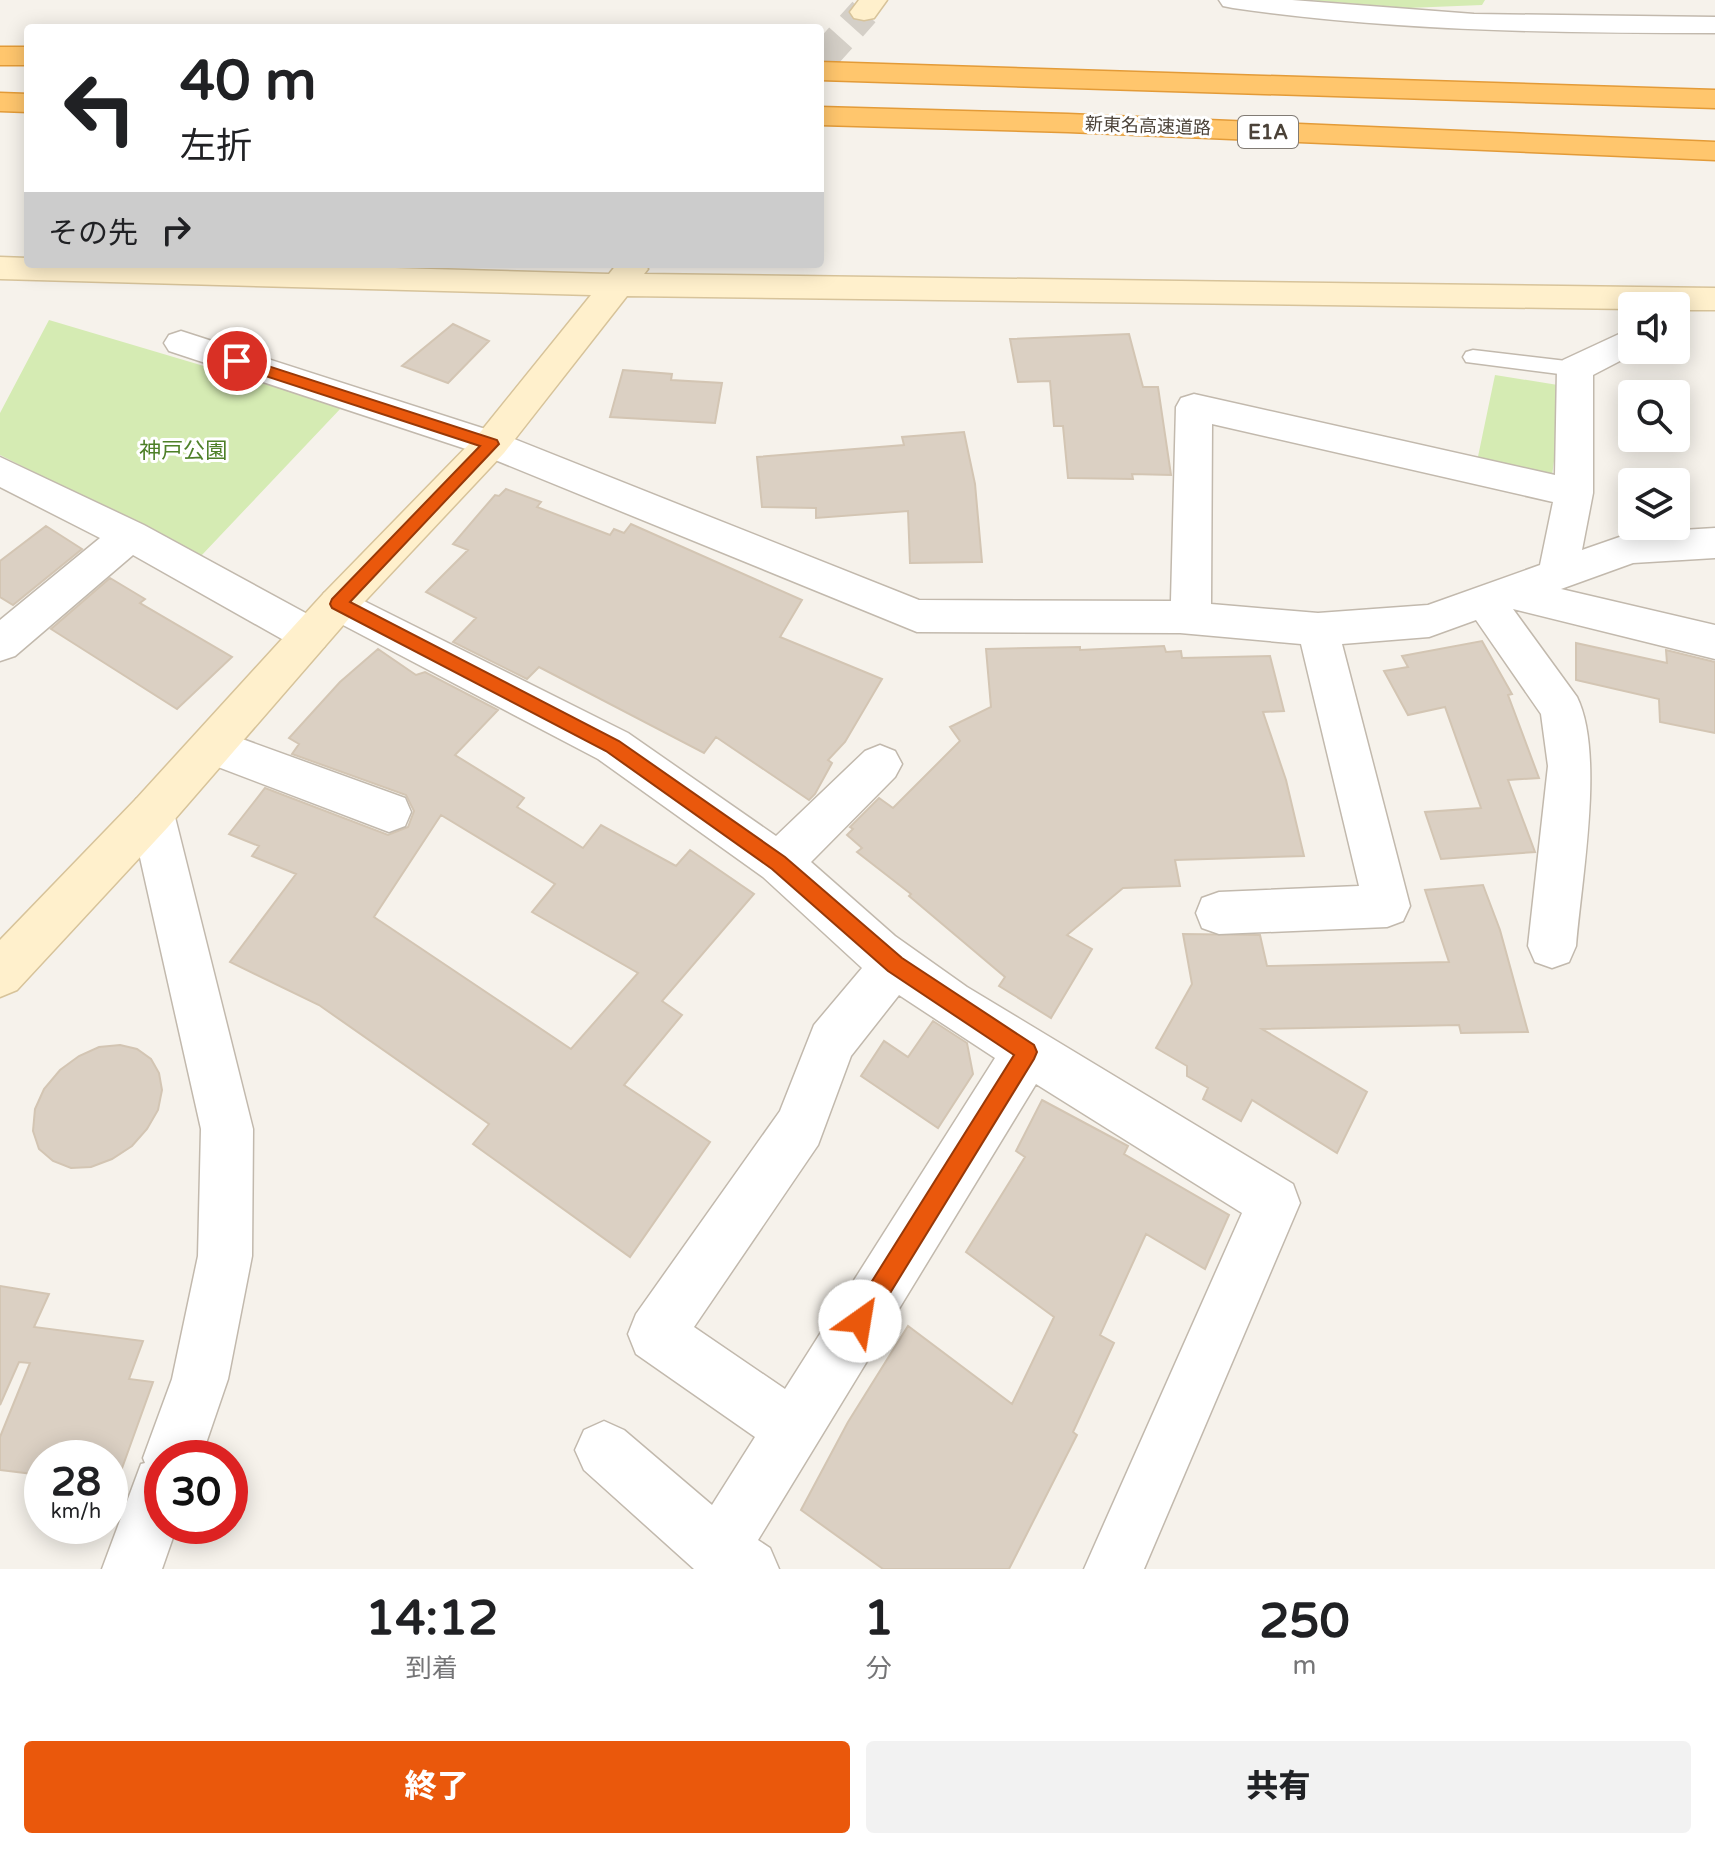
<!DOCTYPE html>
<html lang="ja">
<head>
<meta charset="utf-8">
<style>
  :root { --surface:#fff; --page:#f2f2f2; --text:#202124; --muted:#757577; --accent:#ea580c }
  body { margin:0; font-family:"Varela Round","Noto Sans JP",sans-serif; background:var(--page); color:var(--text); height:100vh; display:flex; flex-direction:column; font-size:30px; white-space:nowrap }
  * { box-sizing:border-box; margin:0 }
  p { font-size:26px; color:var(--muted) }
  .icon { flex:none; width:44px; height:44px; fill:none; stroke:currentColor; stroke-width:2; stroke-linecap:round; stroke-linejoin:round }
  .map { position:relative; height:1569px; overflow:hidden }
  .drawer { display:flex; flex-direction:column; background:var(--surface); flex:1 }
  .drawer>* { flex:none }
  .hud { position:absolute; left:24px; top:24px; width:800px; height:244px; border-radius:8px; box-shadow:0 4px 20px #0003; background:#fff; color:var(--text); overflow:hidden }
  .controls { position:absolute; left:1618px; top:292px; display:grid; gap:16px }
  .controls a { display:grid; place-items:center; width:72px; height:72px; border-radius:8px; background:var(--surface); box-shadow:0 4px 20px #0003; font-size:40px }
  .speed { position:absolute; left:24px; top:1440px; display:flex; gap:16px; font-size:40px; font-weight:700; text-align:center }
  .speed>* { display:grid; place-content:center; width:104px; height:104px; border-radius:50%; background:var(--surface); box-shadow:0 4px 20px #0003; line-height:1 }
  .speed small { font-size:20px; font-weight:400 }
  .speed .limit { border:12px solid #d22; background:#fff; color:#111 }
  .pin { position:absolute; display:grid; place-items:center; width:68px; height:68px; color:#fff; margin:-34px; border:4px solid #fff; border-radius:50%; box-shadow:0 2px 8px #0007 }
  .me { position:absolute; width:88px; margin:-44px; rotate:32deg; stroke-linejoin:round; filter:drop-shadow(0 0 6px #0008) }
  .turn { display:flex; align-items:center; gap:28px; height:168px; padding:0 24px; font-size:36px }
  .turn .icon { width:104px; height:104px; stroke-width:2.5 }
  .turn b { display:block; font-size:56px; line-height:68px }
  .then { display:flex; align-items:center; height:76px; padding:0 24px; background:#0003; gap:16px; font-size:30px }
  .eta { display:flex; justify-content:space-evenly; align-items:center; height:136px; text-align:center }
  .eta b { font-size:48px; font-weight:800; line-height:56px }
  .cta { display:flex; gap:16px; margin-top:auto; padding:16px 24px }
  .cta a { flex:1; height:92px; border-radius:8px; background:var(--accent); color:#fff; font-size:32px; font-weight:800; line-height:92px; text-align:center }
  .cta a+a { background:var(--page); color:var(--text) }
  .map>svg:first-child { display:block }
  .green { fill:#d5ebb3 }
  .building { fill:#dbd0c3; stroke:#d3c5b3; stroke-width:2; fill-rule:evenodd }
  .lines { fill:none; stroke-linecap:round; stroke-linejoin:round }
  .secondary-tunnel { stroke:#d4cfc7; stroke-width:31; stroke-dasharray:31 16; stroke-linecap:butt }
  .lane-casing { stroke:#c2b9ad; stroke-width:3 }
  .street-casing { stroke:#c2b9ad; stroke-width:3 }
  .secondary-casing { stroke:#d7c39a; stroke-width:3 }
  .highway-casing { stroke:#e39b38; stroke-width:3 }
  .lane { fill:#fff; fill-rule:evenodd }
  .street { fill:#fff; fill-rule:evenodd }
  .secondary { fill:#fff0cc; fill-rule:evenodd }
  .highway { fill:#ffc66d; fill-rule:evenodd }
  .route { fill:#ea580c; stroke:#983908; stroke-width:2 }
  .labels { text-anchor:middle; stroke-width:6; stroke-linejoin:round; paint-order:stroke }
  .far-street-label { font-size:18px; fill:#4b4238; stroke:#fff }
  .shield { fill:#fff; stroke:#817b74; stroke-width:2 }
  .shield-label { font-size:20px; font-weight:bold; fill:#4b4238 }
  .park-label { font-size:22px; fill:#4e8028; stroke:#fff }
</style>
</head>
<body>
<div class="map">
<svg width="1715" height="1569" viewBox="0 0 1715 1569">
  <rect width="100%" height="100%" fill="#f6f2eb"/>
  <path class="green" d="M1308,0H1485L1482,5L1408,8Z
    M49,320L342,407L201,556L0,455V413Z
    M1495,375L1564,386L1550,491L1475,471Z"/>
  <path class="building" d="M453,324L489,341L448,383L402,366Z
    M1129,334L1143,387H1158L1171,475L1132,474L1133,479L1068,478L1063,426H1054L1050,381L1018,382L1010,339Z
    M623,370L672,374L671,380L722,383L715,423L610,417Z
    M964,432L975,484L982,562L910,563L908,511L816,518V508L762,507L757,457L904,445L902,437Z
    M506,489L541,502L537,507L610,535L614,529L624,533L631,524L802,600L780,637L882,679L845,742L828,760L832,763L815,794L809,800L716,737L704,753L539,667L527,679L453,642L476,618L426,592L468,550L453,544L495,495L499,496Z
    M46,526L82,549L13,605L0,597V561Z
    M110,578L145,599L140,603L232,657L177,709L51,629Z
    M1482,641L1512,694L1508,695L1539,778L1508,780L1535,852L1441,859L1425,812L1481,808L1445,707L1408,715L1384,671L1408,667L1402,656Z
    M1576,643L1667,663L1666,650L1715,662V733L1660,722L1659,699L1576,680Z
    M1164,646L1166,652L1181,651L1182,658L1270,656L1284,711L1263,712L1286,780L1304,856L1175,860L1180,886L1123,888L1067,935L1092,949L1051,1018L999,986L1005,977L909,896L911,894L857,852L862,848L847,835L853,829L850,827L879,798L893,808L960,741L950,727L991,707L986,649L1080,647V650Z
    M378,649L416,675L425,672L498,710L455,755L524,798L517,807L583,848L601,825L676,866L690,850L754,894L662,1001L682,1015L624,1085L710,1142L630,1257L473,1144L489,1124L319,1005L230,962L296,874L252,856L259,846L229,834L265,788L388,835L408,827L414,811L406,795L292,754L299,744L289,738L340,682ZM441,815L555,884L532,912L638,973L571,1049L374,917Z
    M1483,885L1500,930L1528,1032L1461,1033L1459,1025L1262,1029L1367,1092L1337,1153L1252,1100L1241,1121L1203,1099L1208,1088L1187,1076V1066L1156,1048L1192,984L1183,934L1260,935L1267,966L1449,962L1425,890Z
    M933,1021L967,1043L973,1074L938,1128L861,1076L884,1041L908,1057Z
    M120,1045L137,1049L151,1059L159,1073L162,1090L158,1110L147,1129L132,1146L112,1159L91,1167L71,1168L53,1161L39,1149L33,1131L35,1109L44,1089L60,1070L79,1056L99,1047Z
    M1042,1100L1128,1146L1124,1154L1229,1215L1205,1269L1146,1234L1100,1335L1114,1343L1073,1432L1077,1435L1009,1569H883L801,1510L848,1422L908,1326L1012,1404L1054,1317L966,1252L1025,1157L1016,1151Z
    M0,1286L49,1294L34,1327L143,1341L129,1379L153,1382L116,1485L110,1484V1458H42V1475L0,1470V1437L30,1363L19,1362L0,1405Z"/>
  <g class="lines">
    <path class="secondary-tunnel" d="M820,61L864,12"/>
    <g class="lane-casing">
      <path id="lane" d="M1473,350L1575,362L1582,364L1585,369L1582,374L1575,376L1466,362L1463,357L1466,352Z"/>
    </g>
    <g class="street-casing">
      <path id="street" d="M1219,0H1292L1474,14L1715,17V33C1553,33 1393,31 1233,8L1223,6Z
        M1632,328V350H1641L1593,375V493L1582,550L1631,533L1715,528V558L1633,563L1561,589L1715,625V659L1513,609L1577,697C1605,754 1581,881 1576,946L1569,962L1552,968L1535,962L1528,946L1548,766L1541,714L1476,620L1429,637L1342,644L1410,906L1403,921L1387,927L1219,934L1202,928L1196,913L1202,898L1219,892L1359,886L1301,644L1180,633L917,632L478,453L169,351L164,343L169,335L181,331L504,435L919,600L1171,601L1176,407L1181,398L1194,394L1555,475L1557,369L1563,360ZM1212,424L1553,502L1540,565L1428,605L1318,613L1211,604Z
        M0,457L144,525L324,623L330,635L324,647L310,651L296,647L133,555L15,656L0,661V620L100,538L0,487Z
        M338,588L628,733L776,836L865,751L880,745L895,751L902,764L895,777L811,862L895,936L967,987L1293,1184L1300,1203L1144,1569H1084L1242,1213L1036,1084L758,1540L770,1548L779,1569H694L584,1470L575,1450L584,1430L604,1421L624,1430L712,1505L755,1437L636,1354L628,1334L636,1314L780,1111L814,1025L862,968L763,877L598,759L324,615L318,604L324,593ZM899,995L995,1058L785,1389L694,1327L818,1145L851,1056Z
        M212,728L405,798L411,812L405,826L389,832L197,759L190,746L197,733Z
        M152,793L168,799L174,813L253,1129L252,1256L228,1379L201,1458H162V1526H177L162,1569H102L141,1464L145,1463L143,1458L172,1379L198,1256L201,1129L130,813L136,799Z"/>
    </g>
    <g class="secondary-casing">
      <path id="secondary" d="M859,0H887L874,18L864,20L854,18L850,12Z
        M0,257L28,258V264H252L609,274L617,264H644L648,269L644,274L1715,288V310H1676V306H1632V309L627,296L504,453L352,615L168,827L17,990L0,997V940L136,799L324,593L478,435L591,295L0,279Z"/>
    </g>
    <g class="highway-casing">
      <path id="highway" d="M0,47H28V65H0Z
        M820,62L1715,90V108L820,80Z
        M0,93L28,94V112L0,111Z
        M820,107L1068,114L1715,142V160L1068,132L820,125Z"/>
    </g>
    <use href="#lane" class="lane"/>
    <use href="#street" class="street"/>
    <use href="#secondary" class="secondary"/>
    <use href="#highway" class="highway"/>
  </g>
  <path class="route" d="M237,356L497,440L499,444L350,602L619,741L785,857L902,958L1034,1045L1037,1052L1034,1059L868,1329L860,1333L852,1329L849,1321L852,1313L1014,1055L888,971L772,869L606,751L332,608L330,604L332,599L480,446L232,365V358Z"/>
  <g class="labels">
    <g class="far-street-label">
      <text transform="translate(1148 126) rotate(2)" y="6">新東名高速道路</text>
    </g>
    <rect class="shield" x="1238" y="116" width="60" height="32" rx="6"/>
    <g class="shield-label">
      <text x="1268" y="139">E1A</text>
    </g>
    <g class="park-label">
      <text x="183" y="458">神戸公園</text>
    </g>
  </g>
</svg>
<div class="controls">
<a><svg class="icon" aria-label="sound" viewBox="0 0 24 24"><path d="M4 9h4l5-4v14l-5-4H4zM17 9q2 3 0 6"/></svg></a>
<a><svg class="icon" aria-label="search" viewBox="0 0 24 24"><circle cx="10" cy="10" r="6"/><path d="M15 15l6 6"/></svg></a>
<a><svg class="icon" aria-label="layers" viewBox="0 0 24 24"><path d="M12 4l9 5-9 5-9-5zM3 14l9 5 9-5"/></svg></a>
</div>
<div class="speed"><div>28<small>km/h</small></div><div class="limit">30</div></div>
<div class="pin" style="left:237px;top:361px;background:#d93025"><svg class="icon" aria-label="arrive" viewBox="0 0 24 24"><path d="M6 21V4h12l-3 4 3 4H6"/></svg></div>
<svg class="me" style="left:860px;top:1321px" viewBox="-20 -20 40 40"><circle r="19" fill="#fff"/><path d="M0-13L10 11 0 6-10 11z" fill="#ea580c"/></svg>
<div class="hud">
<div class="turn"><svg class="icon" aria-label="left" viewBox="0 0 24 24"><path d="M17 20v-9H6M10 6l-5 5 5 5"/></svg><div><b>40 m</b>左折</div></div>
<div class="then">その先<svg class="icon" aria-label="right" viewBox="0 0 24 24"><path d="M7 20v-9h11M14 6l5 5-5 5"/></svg></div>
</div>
</div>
<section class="drawer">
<div class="eta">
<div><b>14:12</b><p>到着</p></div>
<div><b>1</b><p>分</p></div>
<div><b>250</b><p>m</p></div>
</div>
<div class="cta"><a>終了</a><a>共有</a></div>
</section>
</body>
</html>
